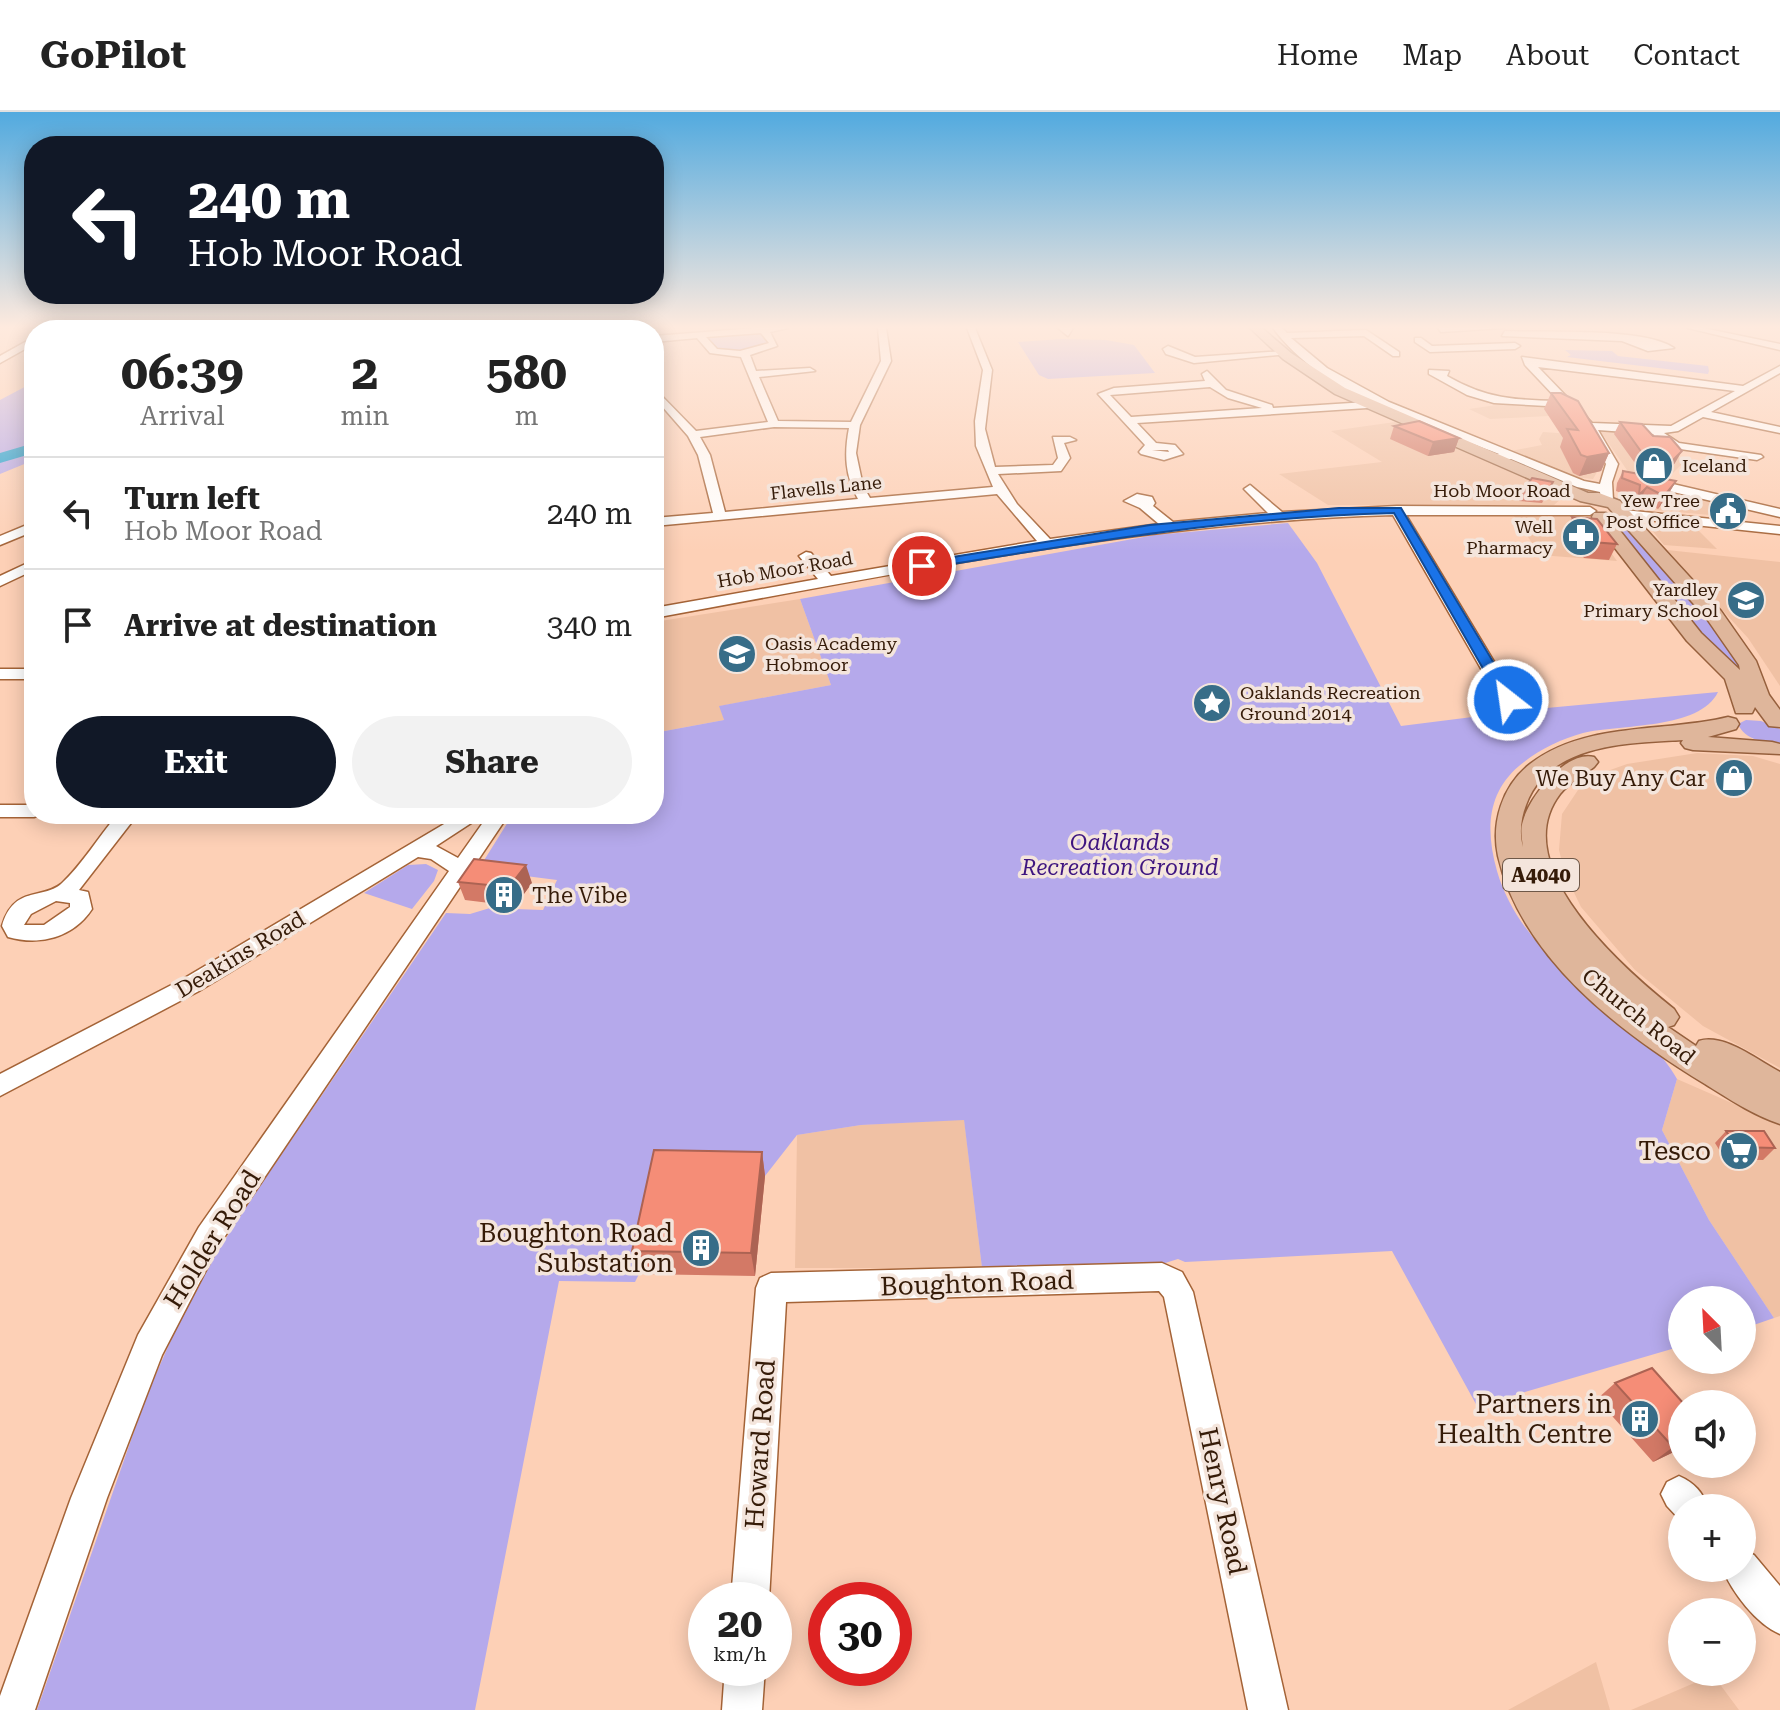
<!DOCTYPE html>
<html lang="en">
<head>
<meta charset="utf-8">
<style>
  :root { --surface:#fff; --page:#f2f2f2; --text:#222; --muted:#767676; --line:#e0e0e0; --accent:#111827 }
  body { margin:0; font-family:"Roboto Serif",serif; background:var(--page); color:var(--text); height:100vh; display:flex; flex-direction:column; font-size:30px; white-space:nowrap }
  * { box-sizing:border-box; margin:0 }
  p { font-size:26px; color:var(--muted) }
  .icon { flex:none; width:44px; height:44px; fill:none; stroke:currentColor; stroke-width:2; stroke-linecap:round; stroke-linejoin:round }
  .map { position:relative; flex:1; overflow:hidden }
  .details { position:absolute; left:24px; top:208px; width:640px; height:504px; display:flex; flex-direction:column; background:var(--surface); border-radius:32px; box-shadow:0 4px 20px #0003 }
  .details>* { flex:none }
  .banner { position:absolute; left:24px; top:24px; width:640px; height:168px; border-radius:32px; box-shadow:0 4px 20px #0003; background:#111827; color:#fff; overflow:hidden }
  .needle { width:52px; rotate:336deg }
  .tools { position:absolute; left:1668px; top:1174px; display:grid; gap:16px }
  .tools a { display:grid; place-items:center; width:88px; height:88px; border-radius:50%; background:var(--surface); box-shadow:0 4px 20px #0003; font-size:40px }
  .speed { position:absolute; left:688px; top:1470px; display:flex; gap:16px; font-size:40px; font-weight:700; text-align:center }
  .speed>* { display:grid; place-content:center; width:104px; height:104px; border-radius:50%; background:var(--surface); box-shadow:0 4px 20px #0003; line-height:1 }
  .speed small { font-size:20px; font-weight:400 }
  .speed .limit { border:12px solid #d22; background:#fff; color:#111 }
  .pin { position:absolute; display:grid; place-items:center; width:68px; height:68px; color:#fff; margin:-34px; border:4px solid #fff; border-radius:50%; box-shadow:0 2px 8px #0007 }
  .me { position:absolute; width:88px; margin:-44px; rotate:330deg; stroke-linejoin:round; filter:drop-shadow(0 0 6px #0008) }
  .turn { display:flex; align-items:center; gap:28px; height:168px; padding:0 32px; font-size:36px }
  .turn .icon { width:104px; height:104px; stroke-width:2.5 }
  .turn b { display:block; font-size:56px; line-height:68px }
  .eta { display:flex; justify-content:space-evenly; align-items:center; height:136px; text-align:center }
  .eta b { font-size:48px; font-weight:700; line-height:56px }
  .action { display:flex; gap:16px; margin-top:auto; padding:16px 32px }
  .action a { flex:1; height:92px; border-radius:48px; background:var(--accent); color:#fff; font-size:32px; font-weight:700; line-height:92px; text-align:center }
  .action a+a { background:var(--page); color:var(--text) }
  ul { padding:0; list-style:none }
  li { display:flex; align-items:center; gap:24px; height:112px; padding:0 32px; border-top:2px solid var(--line) }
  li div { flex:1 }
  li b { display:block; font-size:30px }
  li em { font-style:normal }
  header { display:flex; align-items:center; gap:48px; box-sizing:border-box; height:112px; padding:0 40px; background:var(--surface); border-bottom:2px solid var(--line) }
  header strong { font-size:38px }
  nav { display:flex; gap:44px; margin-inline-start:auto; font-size:28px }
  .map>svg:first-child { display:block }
  .built { fill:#f0c1a4 }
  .green { fill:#b5a9eb }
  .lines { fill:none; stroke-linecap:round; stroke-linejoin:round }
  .river { fill:#119cd2; fill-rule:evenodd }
  .minor-casing { stroke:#a46337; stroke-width:3 }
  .major-casing { stroke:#96603d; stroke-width:3 }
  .minor { fill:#fff; fill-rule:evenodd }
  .major { fill:#dfb69b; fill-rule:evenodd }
  .wall { fill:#d37966 }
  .shaded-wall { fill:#ac6353 }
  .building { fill:#f58d77; stroke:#ac6353; stroke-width:2 }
  .route { fill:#1a73e8; stroke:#114b97; stroke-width:2 }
  .labels { text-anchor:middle; stroke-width:7; stroke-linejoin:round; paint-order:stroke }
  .far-poi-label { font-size:18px; fill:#351b08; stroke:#f4e5dc; text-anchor:start }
  .far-street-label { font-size:18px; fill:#351b08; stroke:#f4e5dc }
  .shield { fill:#f4e5dc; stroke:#6e5848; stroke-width:2 }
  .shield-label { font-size:20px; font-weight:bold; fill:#351b08 }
  .poi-label { font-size:22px; fill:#351b08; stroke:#f4e5dc; text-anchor:end }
  .park-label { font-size:22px; font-style:italic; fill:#3e1580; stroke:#f4e5dc }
  .street-label { font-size:22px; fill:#351b08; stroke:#f4e5dc }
  .near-poi-label { font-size:26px; fill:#351b08; stroke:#f4e5dc; text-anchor:end }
  .near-street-label { font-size:26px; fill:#351b08; stroke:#f4e5dc }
</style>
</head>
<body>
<header>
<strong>GoPilot</strong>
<nav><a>Home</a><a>Map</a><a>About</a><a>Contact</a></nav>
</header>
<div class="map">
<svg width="1780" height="1598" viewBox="0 0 1780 1598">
  <rect width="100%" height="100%" fill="#fdd0b6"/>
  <path class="built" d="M1510,291L1558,294L1568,303L1490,307L1469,297Z
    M1395,310L1556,380L1562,386L1554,393H1328L1279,362L1382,350L1331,319Z
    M1598,316L1654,323L1684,350L1664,370L1629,361Z
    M1543,320L1586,323L1600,355L1593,367L1572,365L1511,339L1542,333L1539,327Z
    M1634,371L1740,394L1742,406L1645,397L1623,388L1625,373Z
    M1514,404L1575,405L1589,410L1617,449L1540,443Z
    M1663,411L1694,414L1717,437L1664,433L1650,416Z
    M1667,438L1780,450V574L1748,526Z
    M800,487L831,573L720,594L724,608L654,621V510Z
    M1697,641L1753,644L1780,652V956L1703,914L1635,858L1581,795L1565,762L1559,738L1562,702L1578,678L1599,662L1627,652Z
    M1677,967L1780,1012V1204L1774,1206L1709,1108L1662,1018Z
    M964,1007L982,1156H795L797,1023L861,1013Z
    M1596,1550L1610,1598H1508Z
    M1713,1563L1739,1598H1631Z"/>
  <path class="green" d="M130,216H430L432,218H126Z
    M749,220L763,221L770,231C752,242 732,241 712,237L706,225Z
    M1062,227L1106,228L1134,233L1155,261L1048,267L1039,263L1018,230Z
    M1565,238L1612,239L1618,244L1708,254L1709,259L1708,262L1567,245L1571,243Z
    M34,270V348L0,362V288Z
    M1612,409H1625C1661,451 1724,514 1745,564L1703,525Z
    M1288,411L1317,451L1401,614L1536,597L1718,580C1700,618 1619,612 1583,621C1559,628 1538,638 1519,654C1486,682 1486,720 1497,759C1514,819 1568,865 1614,903C1638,923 1662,939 1677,967L1662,1018L1709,1108L1774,1206L1742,1217V1188H1682V1234L1477,1294L1392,1139L1185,1150L1178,1147L1165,1151L982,1156L964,1008L861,1013L797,1023L765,1064L639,1162L635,1170L559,1169L475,1598H37L146,1285L191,1182L245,1096L446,801L470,802L490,796L543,798L557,768L478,758L513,702H654V621L724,608L719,594L831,573L800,487L1155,423Z
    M1746,608L1761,609L1780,617V631C1764,631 1745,628 1738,612Z
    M426,752L438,758L434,769L412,797L364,781L408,753Z"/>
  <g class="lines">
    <path class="river" d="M342,216H354V218H342Z
      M34,331V341L0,351V341Z"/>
    <g class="minor-casing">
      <path id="minor" d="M431,216H440L441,218H432Z
        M626,216H634V218H626Z
        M756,216H788L770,220L777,234L750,243L756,259L810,256L815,259L759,265L778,309L851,310L881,249L878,216H886L891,249L860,313L856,341L863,374L870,386L993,375L976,334L975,309L983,258L967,216H975L992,258L985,317L995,355L1053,353L1058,346L1053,325H1070L1076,328L1064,331L1070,346L1061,359L998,362L1017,392L1050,427L1159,412L1140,396L1124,389L1137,382L1152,385L1155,391L1153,394L1173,410L1268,401L1244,377L1250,373L1282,400L1397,394L1590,395L1596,399L1590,403H1406L1517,588L1508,593L1499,588L1393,403C1143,410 900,461 654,506V496L818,467L799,444L806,440L811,441L831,464L1037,429L997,382L654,414V406L713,401L698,343L688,324L654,285V276L696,319L768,310L741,245L710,241L697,226L654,230V224ZM761,221L769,231L740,239L717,237L706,225ZM774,315L849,316C844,342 845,364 858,387L725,400L710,343L700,325Z
        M1058,216H1073L1068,224Z
        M1273,216H1282L1287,221L1366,218L1399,240V244H1393L1364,224L1291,226L1327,256L1389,290L1584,369L1600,372L1606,352L1592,324L1565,295L1494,291L1467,283L1429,262V258L1449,259L1447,264C1487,287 1514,288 1559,289L1525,253L1522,245L1743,274L1780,254V261L1711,300L1780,315V321L1703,305L1678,319L1664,321L1679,331L1761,343L1763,345L1757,348L1673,336L1662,332L1653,322L1598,318L1618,352L1612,370L1613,388L1607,392L1601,388L1600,380L1577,375L1511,347L1490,348V344L1499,342C1422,311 1323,284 1273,216ZM1538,255L1735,279L1671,314L1592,311Z
        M1438,216H1503L1441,220Z
        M1688,216H1703L1780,232V238Z
        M1505,219C1544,221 1644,215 1674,236L1648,239L1622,229L1502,224Z
        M34,225V232L0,251V244Z
        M1415,226H1421L1432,234L1515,231L1520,234L1515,237L1430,240L1415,230Z
        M1168,234L1195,245L1284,239L1289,242L1194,251L1166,242L1163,237Z
        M1207,259L1226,278L1272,293L1273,296L1367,290L1372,293L1367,296L1137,311L1156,331L1175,333L1183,342L1164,348L1141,342L1139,340L1145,333L1098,282L1114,276L1205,269L1202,262ZM1210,275L1228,286L1262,296L1131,305L1110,283ZM1152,338H1168L1169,340Z
        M1643,365L1780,397V405L1639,372V366Z
        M1624,398L1780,414V422L1619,405V399Z
        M34,410V419L0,433V424Z
        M34,448V458L0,474V464Z
        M0,557H34V567H0Z
        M0,693H34V702H42L34,705H0Z
        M118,702H138L79,778L88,780L92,797C73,826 39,834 8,825L2,814C14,773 42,788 61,772C82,753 99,724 118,702ZM56,789L70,791V795L44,813H24L31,802Z
        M461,702H485L436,734L458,746L489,702H509L219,1133L162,1243L107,1386L35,1598H0V1584L71,1386L138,1223L199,1115L449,759L431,747L418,745L199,879L0,984V962L183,867Z
        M1162,1151L1182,1160L1193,1180L1288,1598H1248L1164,1185L1159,1179L786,1190L769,1488H731L756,1176L760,1166L771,1161Z
        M1679,1364C1695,1371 1702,1380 1709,1396H1682V1410L1667,1394L1661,1382L1667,1370Z
        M1742,1438L1754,1443L1780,1474V1522C1756,1512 1732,1480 1722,1456H1742Z
        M725,1556H765L762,1598H722Z"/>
    </g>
    <g class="major-casing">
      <path id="major" d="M1250,216H1262L1291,241L1345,276L1588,381H1599L1620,389L1721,499L1756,549L1769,583L1780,598V615L1769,614L1755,595L1752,601H1736L1725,567L1687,529L1594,409L1592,405L1594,401H1606L1701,521L1740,558L1739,553L1707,507L1608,395L1580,389L1335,282L1283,247Z
        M1728,605L1736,607L1739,612L1736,617L1708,625L1772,630L1780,632V642L1693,638L1685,636L1681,631L1683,628C1630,631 1548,631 1526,693C1521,706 1519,721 1523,735C1522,727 1520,717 1523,709C1529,685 1566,638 1594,645L1598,650L1594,655C1584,663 1568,672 1560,682C1505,754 1624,857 1674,897L1679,905L1674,913L1668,915L1696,934L1699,929C1724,921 1757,948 1780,960V1012C1753,1003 1729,987 1705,972C1621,921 1521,846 1498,744C1491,711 1502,674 1530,652C1586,609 1663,621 1728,605Z"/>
    </g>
    <use href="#minor" class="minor"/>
    <use href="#major" class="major"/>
  </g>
  <path class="wall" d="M1551,281L1609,341L1601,359L1579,364L1573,361L1560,335L1563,326L1544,297Z
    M1620,310L1675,351L1661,366L1676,369L1669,381L1658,397L1640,388L1633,396L1634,386L1616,379L1617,371L1623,359L1639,361L1636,357L1637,354L1614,322Z
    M1394,314L1459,326L1454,340L1428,344L1390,327Z
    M1523,379H1549L1542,391L1519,389Z
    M1572,405L1617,432L1609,448L1584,446L1565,420Z
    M458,770L532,771L515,794L465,788Z
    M1726,1019L1775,1036L1763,1048L1725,1047L1715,1031Z
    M762,1040L765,1064L755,1164L639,1162L632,1139Z
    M1615,1271L1682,1336L1653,1350L1597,1287Z"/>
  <path class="shaded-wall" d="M1459,326L1454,340L1428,344L1433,330Z
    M1682,339L1675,351L1661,366L1667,354Z
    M1609,341L1601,359L1579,364L1587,345Z
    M1676,369L1669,381L1658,397L1664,384Z
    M1647,375L1640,388L1633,396L1639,383Z
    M526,753L532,771L515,794L509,775Z
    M762,1040L765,1064L755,1164L751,1141Z
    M1682,1331V1336L1653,1350L1673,1335Z"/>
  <path class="building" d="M1551,281H1561L1578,289L1609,341L1587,345L1581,343L1567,317L1578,318Z
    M1419,309L1459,326L1433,330L1394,314Z
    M1620,310L1642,312L1653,324L1670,325L1682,339L1667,354L1645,349L1642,344L1645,345Z
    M1623,359L1676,369L1664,384L1647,375L1639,383L1640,373L1622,366Z
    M1532,366L1553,370L1546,382L1523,379Z
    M1572,405L1597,407L1617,432L1592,430Z
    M474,747L526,753L509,775L458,770Z
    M1726,1019H1764L1775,1036L1737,1035Z
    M654,1038L762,1040L751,1141L632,1139Z
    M1652,1256L1684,1292H1682V1331L1673,1335L1615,1271Z"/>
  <linearGradient id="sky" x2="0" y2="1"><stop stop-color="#52aadf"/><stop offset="0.49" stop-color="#feeade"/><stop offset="1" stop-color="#feeade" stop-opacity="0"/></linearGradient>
  <rect width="1780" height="439" fill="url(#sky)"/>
  <path class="route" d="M1339,396H1401L1516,588L1513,591H1503L1501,588L1394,401C1234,405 1080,431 922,457L917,454L922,450L1150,413Z"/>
  <defs>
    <g id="shop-disc" transform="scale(2)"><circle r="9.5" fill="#376d88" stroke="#f4e5dc"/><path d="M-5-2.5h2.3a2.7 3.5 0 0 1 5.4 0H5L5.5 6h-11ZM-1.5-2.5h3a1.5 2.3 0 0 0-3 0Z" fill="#fff"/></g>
    <g id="civic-disc" transform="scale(2)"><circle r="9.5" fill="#376d88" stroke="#f4e5dc"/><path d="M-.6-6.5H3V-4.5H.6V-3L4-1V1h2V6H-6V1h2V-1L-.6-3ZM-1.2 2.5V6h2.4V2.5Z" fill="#fff"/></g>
    <g id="pharmacy-disc" transform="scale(2)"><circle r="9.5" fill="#376d88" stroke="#f4e5dc"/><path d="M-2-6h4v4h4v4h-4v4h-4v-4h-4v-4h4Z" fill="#fff"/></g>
    <g id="school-disc" transform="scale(2)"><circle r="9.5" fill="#376d88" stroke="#f4e5dc"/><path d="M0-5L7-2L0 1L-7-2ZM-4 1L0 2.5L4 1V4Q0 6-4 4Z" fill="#fff"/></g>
    <g id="sight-disc" transform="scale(2)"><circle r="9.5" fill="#376d88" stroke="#f4e5dc"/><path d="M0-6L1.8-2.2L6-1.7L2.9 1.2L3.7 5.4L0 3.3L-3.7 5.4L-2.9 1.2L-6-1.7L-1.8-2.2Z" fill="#fff"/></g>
    <g id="building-disc" transform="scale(2)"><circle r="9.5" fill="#376d88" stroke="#f4e5dc"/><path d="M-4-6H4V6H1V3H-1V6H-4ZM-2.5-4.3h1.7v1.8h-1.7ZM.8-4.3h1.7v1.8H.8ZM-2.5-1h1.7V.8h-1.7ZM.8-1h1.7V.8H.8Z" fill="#fff"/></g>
    <g id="supermarket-disc" transform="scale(2)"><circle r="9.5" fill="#376d88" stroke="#f4e5dc"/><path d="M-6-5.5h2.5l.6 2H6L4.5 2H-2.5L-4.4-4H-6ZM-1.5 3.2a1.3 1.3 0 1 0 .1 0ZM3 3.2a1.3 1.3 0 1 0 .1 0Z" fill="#fff"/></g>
  </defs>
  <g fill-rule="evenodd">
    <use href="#shop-disc" x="1654" y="354"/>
    <use href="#civic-disc" x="1728" y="399"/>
    <use href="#pharmacy-disc" x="1581" y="425"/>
    <use href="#school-disc" x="1746" y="488"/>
    <use href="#school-disc" x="737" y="542"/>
    <use href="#sight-disc" x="1212" y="591"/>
    <use href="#shop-disc" x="1734" y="666"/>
    <use href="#building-disc" x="504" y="783"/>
    <use href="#supermarket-disc" x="1739" y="1039"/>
    <use href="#building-disc" x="701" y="1136"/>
    <use href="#building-disc" x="1640" y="1307"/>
  </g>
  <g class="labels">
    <g class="far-poi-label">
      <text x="1682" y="360">Iceland</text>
      <text x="1700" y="395" text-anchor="end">Yew Tree<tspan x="1700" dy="21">Post Office</tspan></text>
      <text x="1553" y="421" text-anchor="end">Well<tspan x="1553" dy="21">Pharmacy</tspan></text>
      <text x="1718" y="484" text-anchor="end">Yardley<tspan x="1718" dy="21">Primary School</tspan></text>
      <text x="765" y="538">Oasis Academy<tspan x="765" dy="21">Hobmoor</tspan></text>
      <text x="1240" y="587">Oaklands Recreation<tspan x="1240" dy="21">Ground 2014</tspan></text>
    </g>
    <g class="far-street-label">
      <text transform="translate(826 376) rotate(-6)" y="6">Flavells Lane</text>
      <text x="1502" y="385">Hob Moor Road</text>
      <text transform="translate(785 458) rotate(-10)" y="6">Hob Moor Road</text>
    </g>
    <rect class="shield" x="1503" y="747" width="76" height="32" rx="6"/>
    <g class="shield-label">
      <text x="1541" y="770">A4040</text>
    </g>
    <g class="poi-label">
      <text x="1706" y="674">We Buy Any Car</text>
      <text x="532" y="791" text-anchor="start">The Vibe</text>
    </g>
    <g class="park-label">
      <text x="1120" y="738">Oaklands<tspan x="1120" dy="25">Recreation Ground</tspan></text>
    </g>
    <g class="street-label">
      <text transform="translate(240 842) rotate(-31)" y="8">Deakins Road</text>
      <text transform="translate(1639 904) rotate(39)" y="8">Church Road</text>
    </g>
    <g class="near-poi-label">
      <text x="1711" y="1048">Tesco</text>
      <text x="673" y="1130">Boughton Road<tspan x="673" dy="30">Substation</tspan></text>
      <text x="1612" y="1301">Partners in<tspan x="1612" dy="30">Health Centre</tspan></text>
    </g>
    <g class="near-street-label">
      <text transform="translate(212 1127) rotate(-58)" y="9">Holder Road</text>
      <text transform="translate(977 1171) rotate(-2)" y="9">Boughton Road</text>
      <text transform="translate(760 1332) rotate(-86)" y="9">Howard Road</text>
      <text transform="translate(1223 1389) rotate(78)" y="9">Henry Road</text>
    </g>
  </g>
</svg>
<div class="tools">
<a><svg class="needle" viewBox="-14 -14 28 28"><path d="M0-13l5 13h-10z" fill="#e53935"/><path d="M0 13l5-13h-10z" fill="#767676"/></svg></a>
<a><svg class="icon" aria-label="sound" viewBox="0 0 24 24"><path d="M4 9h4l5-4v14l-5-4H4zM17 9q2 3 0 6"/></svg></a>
<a>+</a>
<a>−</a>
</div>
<div class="speed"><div>20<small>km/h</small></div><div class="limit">30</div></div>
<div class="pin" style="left:922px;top:454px;background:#d93025"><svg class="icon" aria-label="arrive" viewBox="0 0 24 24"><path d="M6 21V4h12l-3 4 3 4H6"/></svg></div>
<svg class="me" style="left:1508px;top:588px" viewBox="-20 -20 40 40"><circle r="17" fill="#1a73e8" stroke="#fff" stroke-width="3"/><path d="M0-11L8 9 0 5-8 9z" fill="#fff"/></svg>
<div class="banner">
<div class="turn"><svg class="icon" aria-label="left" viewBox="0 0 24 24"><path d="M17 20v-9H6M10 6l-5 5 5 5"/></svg><div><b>240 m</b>Hob Moor Road</div></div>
</div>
<section class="details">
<div class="eta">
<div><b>06:39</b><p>Arrival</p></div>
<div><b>2</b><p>min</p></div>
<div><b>580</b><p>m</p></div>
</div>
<ul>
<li><svg class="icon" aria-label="left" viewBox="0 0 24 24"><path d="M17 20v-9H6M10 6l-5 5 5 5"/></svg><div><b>Turn left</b><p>Hob Moor Road</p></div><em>240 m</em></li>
<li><svg class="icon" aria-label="arrive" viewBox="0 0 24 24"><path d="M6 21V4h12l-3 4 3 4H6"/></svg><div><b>Arrive at destination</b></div><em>340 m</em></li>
</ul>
<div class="action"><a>Exit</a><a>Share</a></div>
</section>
</div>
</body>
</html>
